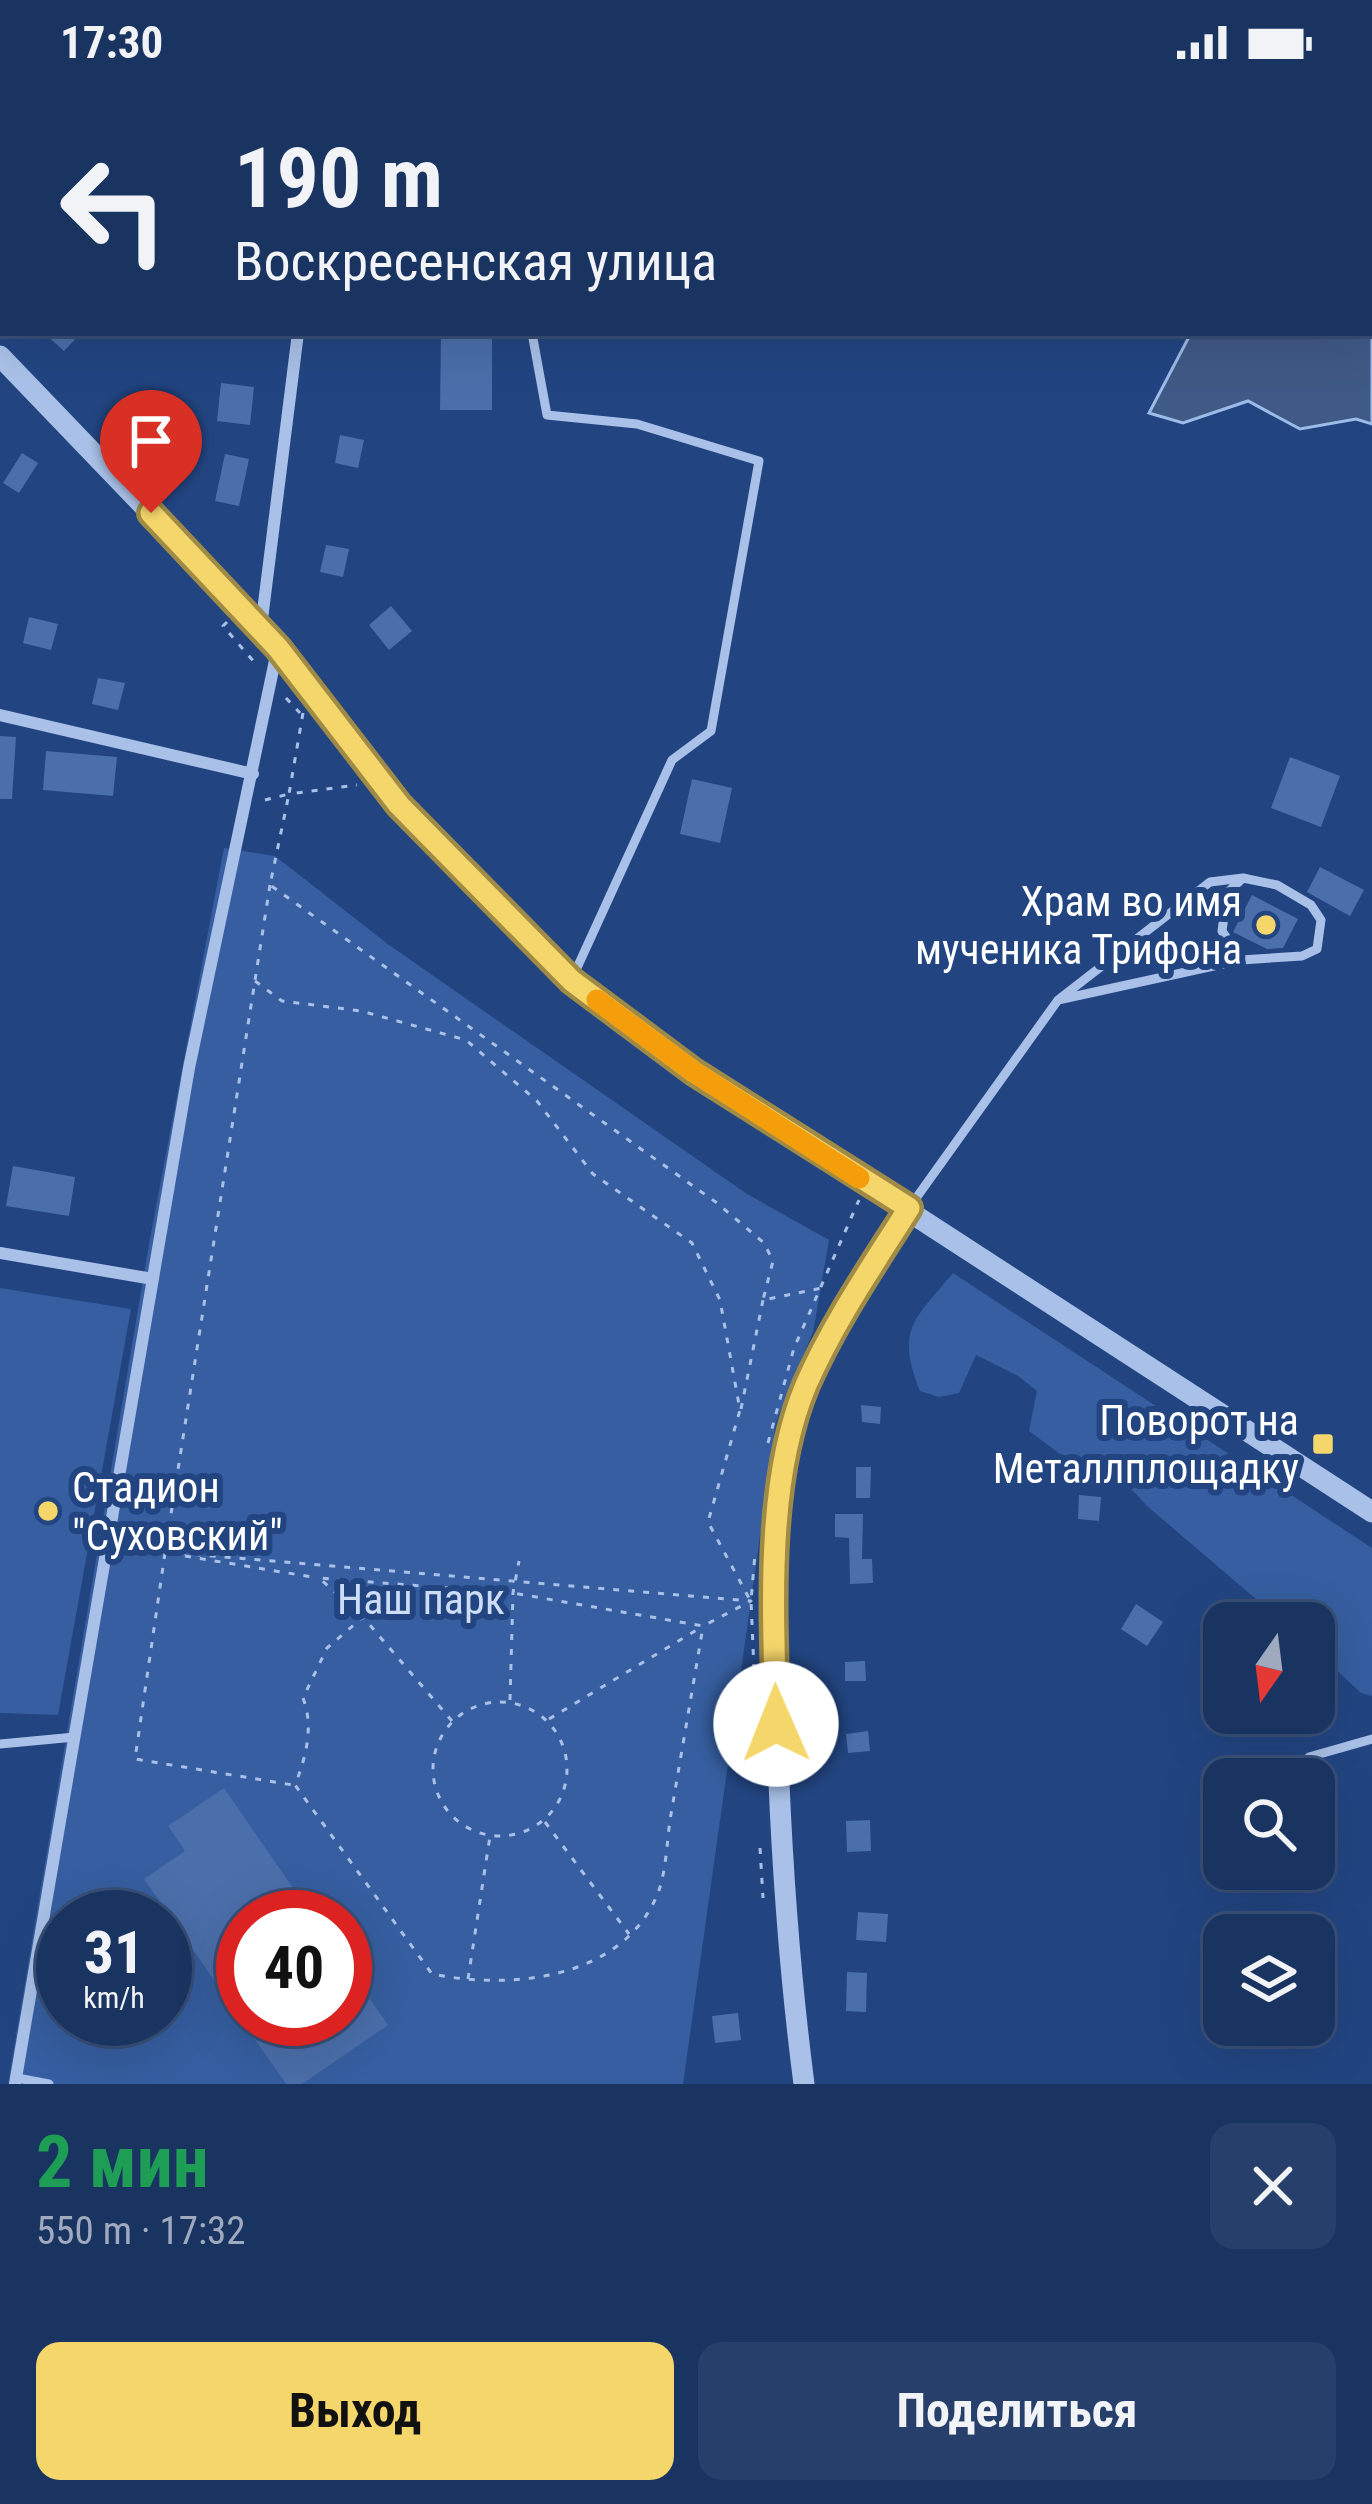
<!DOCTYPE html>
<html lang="ru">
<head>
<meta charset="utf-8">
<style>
  :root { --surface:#1a3462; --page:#273f6b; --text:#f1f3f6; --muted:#9faabe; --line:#384f77; --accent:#f4d66b }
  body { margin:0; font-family:"Roboto Condensed",sans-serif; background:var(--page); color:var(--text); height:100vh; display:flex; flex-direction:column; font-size:45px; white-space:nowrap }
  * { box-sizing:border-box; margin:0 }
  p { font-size:39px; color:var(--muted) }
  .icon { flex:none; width:66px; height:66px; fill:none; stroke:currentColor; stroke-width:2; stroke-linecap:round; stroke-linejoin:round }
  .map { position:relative; height:2000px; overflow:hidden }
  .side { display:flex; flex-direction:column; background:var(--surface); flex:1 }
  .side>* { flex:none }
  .hud { position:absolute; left:0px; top:0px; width:1374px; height:252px; box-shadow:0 12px 48px #0002,0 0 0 3px var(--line); background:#1a3462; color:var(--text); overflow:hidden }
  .needle { width:78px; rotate:194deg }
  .buttons { position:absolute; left:1203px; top:1518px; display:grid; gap:24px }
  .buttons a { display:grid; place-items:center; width:132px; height:132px; border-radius:24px; background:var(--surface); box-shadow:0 12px 48px #0002,0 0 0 3px var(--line); font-size:60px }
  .speed { position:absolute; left:36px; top:1806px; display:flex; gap:24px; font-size:60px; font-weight:700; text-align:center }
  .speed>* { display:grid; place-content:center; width:156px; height:156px; border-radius:50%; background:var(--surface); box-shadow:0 12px 48px #0002,0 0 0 3px var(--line); line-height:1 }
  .speed small { font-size:30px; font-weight:400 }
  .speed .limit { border:18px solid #d22; background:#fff; color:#111 }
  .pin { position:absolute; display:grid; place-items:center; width:102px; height:102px; color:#fff; margin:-123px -51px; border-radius:50% 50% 50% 0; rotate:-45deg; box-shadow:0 0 12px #0007 }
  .pin .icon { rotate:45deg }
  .me { position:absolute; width:132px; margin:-66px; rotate:359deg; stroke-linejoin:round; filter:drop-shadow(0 0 9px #0008) }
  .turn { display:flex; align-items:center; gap:42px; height:252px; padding:0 36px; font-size:54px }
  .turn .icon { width:156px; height:156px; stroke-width:2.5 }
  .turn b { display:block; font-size:84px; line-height:102px }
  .round { display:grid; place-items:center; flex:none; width:126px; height:126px; border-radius:24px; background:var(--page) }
  .summary { display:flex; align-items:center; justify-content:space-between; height:204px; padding:0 36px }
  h1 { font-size:72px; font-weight:700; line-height:90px; color:#1e9e55 }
  .action { display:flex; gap:24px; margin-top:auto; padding:24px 36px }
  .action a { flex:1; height:138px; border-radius:24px; background:var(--accent); color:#111; font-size:48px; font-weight:700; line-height:138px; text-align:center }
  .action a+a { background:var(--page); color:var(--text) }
  .status { display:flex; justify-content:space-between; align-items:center; height:84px; padding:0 60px; background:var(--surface); direction:ltr }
  .status svg { height:33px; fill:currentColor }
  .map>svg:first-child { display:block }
  .green { fill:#365ea0; fill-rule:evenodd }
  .water { fill:#405a87; stroke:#9dbbe9; stroke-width:3 }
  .building { fill:#4b6fab }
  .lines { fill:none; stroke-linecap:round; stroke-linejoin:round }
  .path { stroke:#a9c1e8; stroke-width:3; stroke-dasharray:6 9; stroke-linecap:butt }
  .service { stroke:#a9c1e8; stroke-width:9 }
  .minor { stroke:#a9c1e8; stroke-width:12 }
  .tertiary { stroke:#a9c1e8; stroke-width:21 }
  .route-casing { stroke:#9f8b46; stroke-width:30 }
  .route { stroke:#f4d66b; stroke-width:21 }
  .slow { stroke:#f59e0b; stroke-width:21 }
  .poi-dot { fill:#f4d66b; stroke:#224582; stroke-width:4.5 }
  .labels { text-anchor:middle; stroke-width:12; stroke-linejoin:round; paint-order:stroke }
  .poi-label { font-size:42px; fill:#fff; stroke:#224582; text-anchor:end }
  .park-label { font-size:42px; fill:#cdddf6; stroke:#224582 }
</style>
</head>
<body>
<div class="status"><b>17:30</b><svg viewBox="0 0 49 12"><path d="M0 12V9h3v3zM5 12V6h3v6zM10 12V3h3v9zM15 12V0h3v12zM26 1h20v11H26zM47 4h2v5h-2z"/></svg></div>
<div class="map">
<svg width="1372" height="2000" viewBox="0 0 1372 2000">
  <rect width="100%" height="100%" fill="#224582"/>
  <path class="green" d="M224,764L275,772L389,861L747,1110L829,1156L813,1248L776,1338L683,2000H8L149,1160ZM63,1833H165V1935H63ZM243,1833H345V1935H243Z
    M953,1189L1372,1464V1612L1361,1609L1314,1565V1539H1284L1147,1422L1120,1393L1079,1384L1029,1347L1037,1307L1018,1292L976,1271L959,1309L939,1313L920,1307C895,1245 915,1235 953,1189Z
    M0,1204L131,1225L58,1631L0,1629Z"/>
  <path class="water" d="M1372,204V340L1356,335L1300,345L1248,317L1183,339L1149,329L1191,249H1371Z"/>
  <path class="building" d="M44,249H81L64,267Z
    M441,249H492V326H440Z
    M221,299L254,303L250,341L217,337Z
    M340,351L364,356L358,384L335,379Z
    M22,369L38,379L19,409L3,399Z
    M225,370L249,375L239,422L215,417Z
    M326,461L349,465L343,493L320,488Z
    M391,522L412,547L389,566L369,541Z
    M29,533L58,540L51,566L23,559Z
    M98,594L125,599L118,626L92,620Z
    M0,652L16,653L12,715H0Z
    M46,667L117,673L113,712L43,706Z
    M1290,673L1340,692L1321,743L1271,724Z
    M692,695L732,704L720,759L680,750Z
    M1320,783L1364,806L1350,832L1307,808Z
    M1252,811L1298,835L1283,864L1267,865L1233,848Z
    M13,1082L75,1093L69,1132L6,1122Z
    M861,1321L881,1323L880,1340L862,1338Z
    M1001,1373H1027V1396H1001Z
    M856,1383H871L870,1414H856Z
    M1079,1411L1101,1413L1099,1437L1078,1435Z
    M835,1430H863L862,1475H872L873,1499L850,1500L849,1454L835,1453Z
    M1136,1520L1163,1538L1147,1562L1121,1545Z
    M865,1577L866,1597H845V1578Z
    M868,1647L870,1667L848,1669L846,1650Z
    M224,1704L313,1833H243V1935H345V1879L388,1941L302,2000H286L144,1795L185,1767L168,1742Z
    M870,1736L871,1767L847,1768L846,1737Z
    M858,1828L888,1830L886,1858L856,1856Z
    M847,1888L867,1889L866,1928L846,1927Z
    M738,1929L741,1956L715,1959L712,1932Z"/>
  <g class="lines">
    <path class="path" d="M227,538L223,542L256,580
      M286,614L300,629
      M303,629L289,710L357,701
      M265,716L289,710L270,801L717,1119L764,1159L773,1177L763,1216L822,1204
      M270,801L165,1468L751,1517L703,1542L513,1509L319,1494L363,1533
      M255,897L282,917L361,927L466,956L537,1017L593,1090L692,1159L720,1216L740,1326L708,1438L750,1516
      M741,1325L763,1216
      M768,1359L794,1264L859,1116
      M165,1469L135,1675L293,1701
      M185,1472L318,1494
      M754,1586L751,1517L755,1470
      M510,1616L513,1509L519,1477
      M433 1685a67 67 0 1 1 134 0a67 67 0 1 1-134 0Z
      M549,1635L700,1544
      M452,1637L363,1533L327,1564L303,1614C314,1643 306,1673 295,1701L432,1890C511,1906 623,1896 658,1809C666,1788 667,1758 670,1736C681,1672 692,1607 703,1543
      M545,1738L629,1850
      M760,1764L763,1814
      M468,1895L490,1752"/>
    <path class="service" d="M532,249L547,331L637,340L759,377L711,647L672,676L571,897
      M1241,876L1222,847L1227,809L1243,794
      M909,1124L1058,916L1210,798L1243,794L1277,801L1311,821L1321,836L1317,865L1302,872L1241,876L1058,916
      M0,1660L75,1653
      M1306,1695L1309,1673L1372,1655
      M17,1994L49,2000"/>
    <path class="minor" d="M140,0V3
      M652,0L653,3
      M329,3V0
      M0,25H3
      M261,543L298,249
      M0,631L253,690
      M0,1169L153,1195
      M15,2000L189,984L277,567"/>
    <path class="tertiary" d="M0,272L261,544L399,721L571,897L694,988L1372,1428
      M804,2000C787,1869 779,1739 776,1607C774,1507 771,1403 804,1307C827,1243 873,1182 909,1124"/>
  </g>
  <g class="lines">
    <g class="route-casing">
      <path id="route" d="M151,429L278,564L399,721L572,897L694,988L909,1124C873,1181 833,1239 806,1301C764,1401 774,1534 776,1640"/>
    </g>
    <use href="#route" class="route"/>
    <path class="slow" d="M597,916L694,988L859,1094"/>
  </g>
  <g class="poi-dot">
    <circle cx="1266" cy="841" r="12"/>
    <rect x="1311" y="1348" width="24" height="24" rx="6"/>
    <circle cx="48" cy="1427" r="12"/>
  </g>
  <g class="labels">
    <g class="poi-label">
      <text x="1242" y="832">Храм во имя<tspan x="1242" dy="48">мученика Трифона</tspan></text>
      <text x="1299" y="1351">Поворот на<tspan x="1299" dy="48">Металлплощадку</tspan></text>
      <text x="72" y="1418" text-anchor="start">Стадион<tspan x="72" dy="48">"Суховский"</tspan></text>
    </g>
    <g class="park-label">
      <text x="421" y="1530">Наш парк</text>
    </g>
  </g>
</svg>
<div class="buttons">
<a><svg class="needle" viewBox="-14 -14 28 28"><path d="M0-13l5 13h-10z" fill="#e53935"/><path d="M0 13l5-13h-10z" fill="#9faabe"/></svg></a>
<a><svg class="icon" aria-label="search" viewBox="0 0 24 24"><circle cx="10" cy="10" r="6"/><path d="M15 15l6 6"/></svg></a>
<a><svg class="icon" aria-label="layers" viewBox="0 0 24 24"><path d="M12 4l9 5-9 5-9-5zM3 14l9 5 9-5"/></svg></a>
</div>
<div class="speed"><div>31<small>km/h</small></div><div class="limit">40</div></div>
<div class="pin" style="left:151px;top:429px;background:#d93025"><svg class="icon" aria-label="arrive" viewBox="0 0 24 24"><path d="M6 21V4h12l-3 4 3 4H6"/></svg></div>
<svg class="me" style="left:776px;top:1640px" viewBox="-20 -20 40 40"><circle r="19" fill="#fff"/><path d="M0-13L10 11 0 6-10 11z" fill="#f4d66b"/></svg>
<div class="hud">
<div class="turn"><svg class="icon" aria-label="left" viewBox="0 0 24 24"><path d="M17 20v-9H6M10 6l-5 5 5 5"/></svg><div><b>190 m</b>Воскресенская улица</div></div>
</div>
</div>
<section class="side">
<div class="summary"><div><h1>2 мин</h1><p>550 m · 17:32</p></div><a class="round"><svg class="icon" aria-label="close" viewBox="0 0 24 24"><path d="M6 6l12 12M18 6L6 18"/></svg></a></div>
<div class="action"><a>Выход</a><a>Поделиться</a></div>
</section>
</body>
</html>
